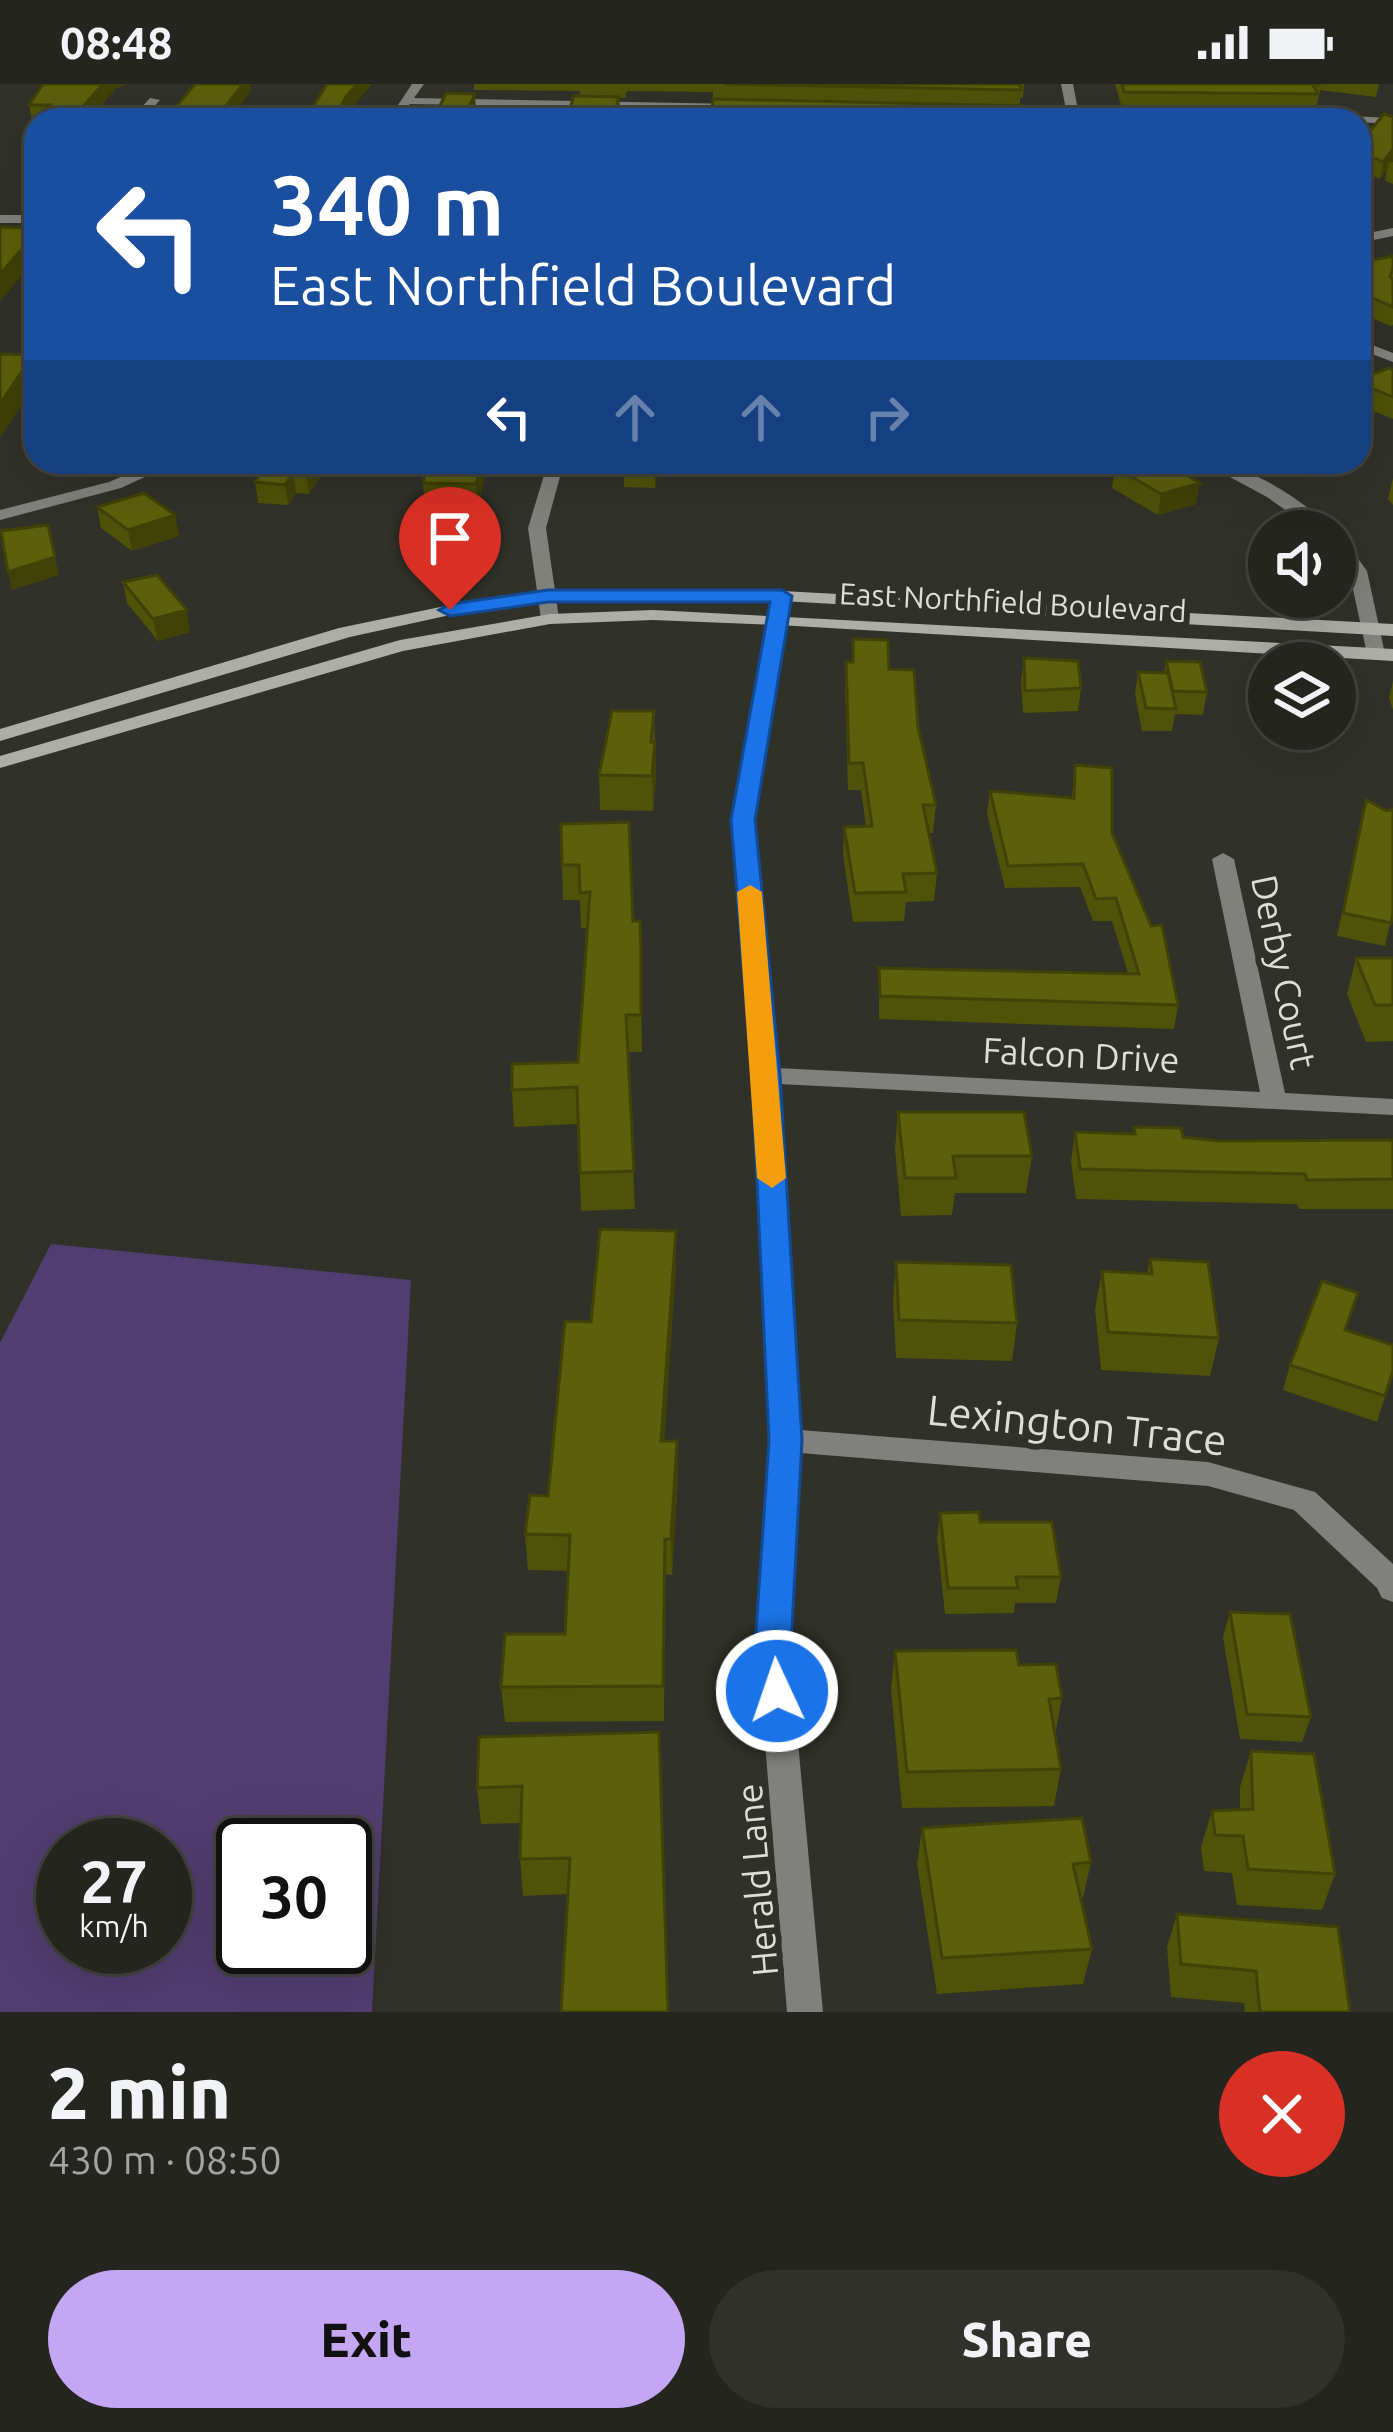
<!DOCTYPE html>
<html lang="en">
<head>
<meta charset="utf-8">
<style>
  :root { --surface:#24251e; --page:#30312b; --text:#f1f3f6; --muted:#a3a5a4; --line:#41423c; --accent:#c3a7f2 }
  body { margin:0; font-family:Ubuntu,sans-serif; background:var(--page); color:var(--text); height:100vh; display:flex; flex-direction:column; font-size:45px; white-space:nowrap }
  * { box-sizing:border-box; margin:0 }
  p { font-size:39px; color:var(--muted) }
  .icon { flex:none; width:66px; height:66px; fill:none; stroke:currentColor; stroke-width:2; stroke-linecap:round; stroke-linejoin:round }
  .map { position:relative; height:1928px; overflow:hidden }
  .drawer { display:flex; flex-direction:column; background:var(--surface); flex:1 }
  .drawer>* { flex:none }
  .banner { position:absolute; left:24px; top:24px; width:1347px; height:366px; border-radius:36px; box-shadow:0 12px 48px #0002,0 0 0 3px var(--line); background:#1a4fa0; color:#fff; overflow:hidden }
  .tools { position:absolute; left:1248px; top:426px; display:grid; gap:24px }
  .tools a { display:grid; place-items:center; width:108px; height:108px; border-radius:50%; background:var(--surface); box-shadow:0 12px 48px #0002,0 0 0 3px var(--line); font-size:60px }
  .speed { position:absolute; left:36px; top:1734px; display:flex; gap:24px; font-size:60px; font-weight:700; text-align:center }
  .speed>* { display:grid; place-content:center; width:156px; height:156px; border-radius:50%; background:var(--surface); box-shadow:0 12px 48px #0002,0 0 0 3px var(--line); line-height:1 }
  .speed small { font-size:30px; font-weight:400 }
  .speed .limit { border:6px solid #111; border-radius:18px; background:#fff; color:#111 }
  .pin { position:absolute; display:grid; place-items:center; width:102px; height:102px; color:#fff; margin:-123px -51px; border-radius:50% 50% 50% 0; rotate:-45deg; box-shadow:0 0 12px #0007 }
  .pin .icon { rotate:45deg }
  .me { position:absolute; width:132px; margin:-66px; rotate:357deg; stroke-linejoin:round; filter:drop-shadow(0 0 9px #0008) }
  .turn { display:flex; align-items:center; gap:42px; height:252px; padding:0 48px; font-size:54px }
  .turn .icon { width:156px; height:156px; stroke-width:2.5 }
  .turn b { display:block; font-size:84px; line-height:102px }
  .lanes { display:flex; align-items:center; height:114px; padding:0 48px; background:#0003; justify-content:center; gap:60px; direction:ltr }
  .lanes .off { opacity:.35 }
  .round { display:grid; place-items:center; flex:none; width:126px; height:126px; border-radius:63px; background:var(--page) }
  .headline { display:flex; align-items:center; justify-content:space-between; height:204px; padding:0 48px }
  h1 { font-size:72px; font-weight:800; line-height:90px }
  .primary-button { display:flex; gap:24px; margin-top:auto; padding:24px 48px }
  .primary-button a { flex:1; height:138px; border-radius:72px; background:var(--accent); color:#111; font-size:48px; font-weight:800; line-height:138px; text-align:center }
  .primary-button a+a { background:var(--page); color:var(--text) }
  .status { display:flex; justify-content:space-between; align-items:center; height:84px; padding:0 60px; background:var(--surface); direction:ltr }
  .status svg { height:33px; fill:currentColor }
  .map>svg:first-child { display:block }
  .green { fill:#513d6f; fill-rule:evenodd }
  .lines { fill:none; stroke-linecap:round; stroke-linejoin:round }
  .minor { fill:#80807c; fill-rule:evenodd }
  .tertiary { fill:#80807c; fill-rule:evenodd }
  .secondary { fill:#adaea7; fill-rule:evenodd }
  .wall { fill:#4f5209 }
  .shaded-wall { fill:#404208 }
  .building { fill:#5c5f0b; stroke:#404208; stroke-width:3 }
  .route { fill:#1a73e8; stroke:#114b97; stroke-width:3 }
  .slow { fill:#f59e0b }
  .labels { text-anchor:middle; stroke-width:12; stroke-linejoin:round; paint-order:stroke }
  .far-street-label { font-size:30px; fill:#ddded8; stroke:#303128 }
  .street-label { font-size:36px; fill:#ddded8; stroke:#303128 }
  .near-street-label { font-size:42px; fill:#ddded8; stroke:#303128 }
</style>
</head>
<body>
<div class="status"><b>08:48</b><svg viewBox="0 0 49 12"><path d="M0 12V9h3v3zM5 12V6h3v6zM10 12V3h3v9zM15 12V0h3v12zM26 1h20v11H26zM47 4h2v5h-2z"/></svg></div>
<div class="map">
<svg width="1393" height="1928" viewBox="0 0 1393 1928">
  <rect width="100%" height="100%" fill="#303128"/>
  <path class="green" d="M51,1160L411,1196L372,1928H0V1259ZM63,1761H165V1863H63ZM243,1761H345V1863H243Z"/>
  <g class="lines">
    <path class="minor" d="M412,0H424L414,14L740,20L746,23L740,26L410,20L400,36H388Z
      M150,14L160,16L142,36H130Z
      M997,24L1160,27L1166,30L1160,33L993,29Z
      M1303,30L1393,34V40L1299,35Z
      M0,131H36V139H0Z
      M1393,144V152L1359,159V151Z
      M1359,256L1393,269V278L1359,265Z
      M155,378H177L121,404L0,436V426L109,398Z
      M1202,378C1248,378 1302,416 1335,447H1315L1267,413Z
      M1335,450L1341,451L1367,487L1385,570L1383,574L1376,576L1367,570L1349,487L1335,467Z
      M782,507L791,512L753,736L777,984L1260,1008L1212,775L1223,769L1234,775L1285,1009L1393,1015V1031L779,1000L800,1346L1208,1378L1315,1408L1393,1480V1518L1382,1514L1377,1504L1294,1426L1208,1402L800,1369L789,1561L823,1928H787L757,1561L771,1356L754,991L733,736L773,512Z"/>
    <path class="tertiary" d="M1061,0H1073L1080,36H1068Z
      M548,378H564L546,444L559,535L550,540L541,535L528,444Z"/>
    <path class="secondary" d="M547,507H782L1393,540V552L782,517H547L450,531L350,553L0,657V645L339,544L450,521Z
      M653,526L1393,565V577L778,541L653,536L550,540L403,567L0,684V672L400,556L550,530Z"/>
  </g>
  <path class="wall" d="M43,0H127L116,4L89,36L32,37L29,21Z
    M474,0H1024L1023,14H1020V21L1026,36H711L713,8L627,7L625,14H619L620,29L617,36H566L580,12V7L474,6Z
    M1115,0H1379L1376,13L1320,6L1316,25L1333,36H1127L1128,24H1122Z
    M1359,60L1393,78V100L1385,97L1387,85L1380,95L1359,86Z
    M1393,172V241L1390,242L1359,228V179Z
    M36,241V268H34L30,249Z
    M1393,286V335L1359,321V295Z
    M269,378H330L309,410L296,409L288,421L258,419L255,398Z
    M429,378H488L478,420H425L423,399Z
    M624,378H659L655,404L624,403Z
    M1115,383L1196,420L1158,431L1112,404Z
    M1393,394V421L1388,415Z
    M97,423L175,431L179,452L132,467L101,444Z
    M123,498L190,548L158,557L127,519Z
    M853,555L889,585L918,643L936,721L933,749H928L937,789L934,817L906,818L904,837L853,838L843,771L844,743L866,742L861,706H848L845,604L846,578H852Z
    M1024,574L1081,604L1078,627L1023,629L1021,597Z
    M1166,577L1207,608L1203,631L1175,630L1172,647H1142L1135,610L1138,588L1164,589Z
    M1393,597V626L1389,614Z
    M654,627L656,692L653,727L600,726L599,691Z
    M1075,681L1112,749L1178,921L1174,945L879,935V884L1128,889L1112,837H1093L1080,803L1005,804L987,730L990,707L1072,713Z
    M1387,727L1393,828L1385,862L1337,852L1361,738Z
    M561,740L633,837H640L642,968H628L635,1125L581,1127L578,1040L514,1043L512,1006L578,978L588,844H581L580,816H563Z
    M1356,874H1393V957L1366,958L1347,910Z
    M898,1028L1032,1072L1026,1109H955L952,1131L901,1132L895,1065Z
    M1134,1043L1183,1053L1220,1057L1393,1056V1125H1299L1297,1120L1076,1115L1071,1078L1075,1048L1133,1049Z
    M676,1147V1182L664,1357H677L678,1393L672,1491L665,1490L664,1637L505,1638L501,1603L565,1550L568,1487L528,1486L525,1450L548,1412L591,1238Z
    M1150,1175L1219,1254L1210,1292L1101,1286L1095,1225L1102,1187L1147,1190Z
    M896,1178L1017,1239L1012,1277L896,1274L893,1216Z
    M1346,1246L1393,1287L1377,1338L1283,1306L1290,1281Z
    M940,1429L980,1438L1061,1493L1056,1519H1015L1014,1529L945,1530L937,1454Z
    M1230,1528L1311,1633L1302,1658L1240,1655L1223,1553Z
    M895,1567L1019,1581L1062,1614L1055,1651L1061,1685L1054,1722L902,1724L891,1605Z
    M659,1648L568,1810L523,1812L520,1775L521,1739L481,1740L477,1704Z
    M1251,1667L1335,1790L1322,1826L1237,1821L1232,1789L1204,1787L1201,1763L1212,1727L1240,1725V1703Z
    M922,1744L1091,1778L1083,1814H1081L1092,1865L1083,1900L937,1910L917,1780Z
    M1177,1830L1350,1928H1245L1244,1919L1171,1913L1167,1863Z"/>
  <path class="shaded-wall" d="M103,0H127L116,4L89,36L72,35Z
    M243,0H250L251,7L230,36H215Z
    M357,0H372L347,30L344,36H335L345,14Z
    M475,10L476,26L471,36H463Z
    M619,13L620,29L617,36H612Z
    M1393,65V77L1388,80L1387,85L1380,95L1383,78Z
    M36,149V175L0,217V190Z
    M33,271L36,299L0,354V320Z
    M314,378H330L309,410L306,390Z
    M481,378H488L478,420L476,400Z
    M656,378H659L655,404V384Z
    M293,389L296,409L288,421L285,401Z
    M1200,399L1196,420L1158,431L1161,410Z
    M175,431L179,452L132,467L128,446Z
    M55,473L59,491L12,506L8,488Z
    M187,526L190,548L158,557L153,535Z
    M655,658L656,692L653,727L652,692Z
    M676,1147V1182L662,1393L661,1357Z
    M677,1357L678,1393L672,1491L671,1455Z"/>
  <path class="building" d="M43,0H103L72,35H37L50,21H29Z
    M195,0H243L215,36H165Z
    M327,0H357L345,14L335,36H305Z
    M725,0H1020L1021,6Z
    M1122,0H1321L1313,1L1318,10L1124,8Z
    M446,9L475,10L463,36H433Z
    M574,12L619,13L612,36H566Z
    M713,15L1024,22L1026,36L727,32L735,36H711Z
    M1128,24L1326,25L1333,36H1133Z
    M1384,30L1393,33V65L1383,78L1359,68V60Z
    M0,143L36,144V149L0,190Z
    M1393,172V184L1390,193L1393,195V223L1359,208V179Z
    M0,270L33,271L0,320Z
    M1389,284L1393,286V313L1359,299V295Z
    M269,378H314L306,390L293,389L285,401L255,398Z
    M429,378H481L476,400L423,399Z
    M624,378H656L655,384L623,383Z
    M1132,378H1163L1200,399L1161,410L1115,383Z
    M144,409L175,431L128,446L97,423Z
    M48,441L55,473L8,488L1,447Z
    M157,491L187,526L153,535L123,498Z
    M853,555L888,556L889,585L914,586L918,643L936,721H923L937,789L903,790L906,808L855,809L844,743L872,742L863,679H849L846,578H853Z
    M1024,574L1078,577L1081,604L1025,607Z
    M1166,577L1200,578L1207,608L1173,607Z
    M1138,588L1168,589L1176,625L1146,624Z
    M612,627H654L651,658H655L652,692L599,691Z
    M1075,681L1112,684V749L1151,842L1162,841L1178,921L880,912L879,884L1139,890L1116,814L1096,815L1083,780L1008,782L990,707L1074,714Z
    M1366,716L1387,727L1393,725V828L1391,839L1343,829Z
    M629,738L633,837H640L641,866V931H626L634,1087L580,1089L577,1003L512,1006V980L578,978L590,808L580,809L579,781H562L561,740Z
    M1356,874H1393V921H1375Z
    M898,1028H1024L1032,1072H953L956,1094H905Z
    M1134,1043L1181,1044L1183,1053L1220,1057L1393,1056V1095L1307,1096L1305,1090L1080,1085L1075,1048L1135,1050Z
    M600,1145L676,1147L661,1357H677L671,1455H665L663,1602L501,1603L505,1550H565L570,1451L525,1450L530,1411L548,1412L565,1237L591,1238Z
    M1150,1175L1208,1178L1219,1254L1108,1248L1102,1187L1152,1190Z
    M896,1178L1011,1181L1017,1239L899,1236Z
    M1322,1197L1358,1209L1345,1246L1393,1261V1287L1385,1312L1290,1281Z
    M979,1428L980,1438H1052L1061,1493H1016L1018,1504H948L940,1429Z
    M1230,1528L1290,1530L1311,1633L1247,1630Z
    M1016,1566L1019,1581L1056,1580L1062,1614L1049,1615L1061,1685L907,1688L895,1567Z
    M659,1648L668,1928H561L570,1774L520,1775L522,1702L477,1704L479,1653Z
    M1251,1667L1314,1670L1335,1790L1248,1785L1243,1752L1215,1751L1212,1727L1253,1725Z
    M1082,1734L1091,1778L1073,1780L1092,1865L942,1874L922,1744Z
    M1177,1830L1338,1843L1350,1928H1260L1256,1887L1181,1880Z"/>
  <path class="route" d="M548,506H782L792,512L755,736L780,991L802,1356L791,1562L796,1607L790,1619L777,1623L764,1619L755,1562L769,1356L752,991L731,736L770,518H548L450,532L439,526L450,520Z"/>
  <path class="slow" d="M750,801L762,808L786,1094L772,1104L757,1094L737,808Z"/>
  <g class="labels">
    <g class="far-street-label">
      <text transform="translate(1013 519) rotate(3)" y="10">East Northfield Boulevard</text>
    </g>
    <g class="street-label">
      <text transform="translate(1284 888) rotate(78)" y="13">Derby Court</text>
      <text transform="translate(1081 971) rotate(3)" y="13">Falcon Drive</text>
      <text transform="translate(757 1796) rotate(-95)" y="13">Herald Lane</text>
    </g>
    <g class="near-street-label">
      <text transform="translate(1077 1341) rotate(6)" y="15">Lexington Trace</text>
    </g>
  </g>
</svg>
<div class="tools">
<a><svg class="icon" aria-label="sound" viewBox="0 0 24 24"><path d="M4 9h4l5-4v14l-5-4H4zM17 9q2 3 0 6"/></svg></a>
<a><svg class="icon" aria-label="layers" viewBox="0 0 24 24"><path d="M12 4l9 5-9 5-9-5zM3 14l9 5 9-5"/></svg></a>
</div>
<div class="speed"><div>27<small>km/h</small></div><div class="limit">30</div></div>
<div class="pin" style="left:450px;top:526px;background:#d93025"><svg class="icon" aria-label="arrive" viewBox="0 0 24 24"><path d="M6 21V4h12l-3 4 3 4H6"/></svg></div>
<svg class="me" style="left:777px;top:1607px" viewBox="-20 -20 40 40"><circle r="17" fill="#1a73e8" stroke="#fff" stroke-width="3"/><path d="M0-11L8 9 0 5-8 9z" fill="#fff"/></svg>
<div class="banner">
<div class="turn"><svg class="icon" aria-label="left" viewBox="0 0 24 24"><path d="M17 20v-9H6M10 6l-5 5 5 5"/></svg><div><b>340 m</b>East Northfield Boulevard</div></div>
<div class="lanes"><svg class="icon" aria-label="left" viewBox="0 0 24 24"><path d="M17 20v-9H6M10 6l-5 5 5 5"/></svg><svg class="icon off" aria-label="ahead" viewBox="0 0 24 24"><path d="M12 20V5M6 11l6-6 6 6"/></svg><svg class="icon off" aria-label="ahead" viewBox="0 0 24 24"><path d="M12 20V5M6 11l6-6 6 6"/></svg><svg class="icon off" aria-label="right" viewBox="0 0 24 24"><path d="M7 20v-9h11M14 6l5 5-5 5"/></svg></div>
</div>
</div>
<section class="drawer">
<div class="headline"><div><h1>2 min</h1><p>430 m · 08:50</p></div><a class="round" style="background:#d93025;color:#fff"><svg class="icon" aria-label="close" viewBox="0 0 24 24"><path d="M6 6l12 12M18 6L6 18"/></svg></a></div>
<div class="primary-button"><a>Exit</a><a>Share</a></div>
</section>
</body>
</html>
